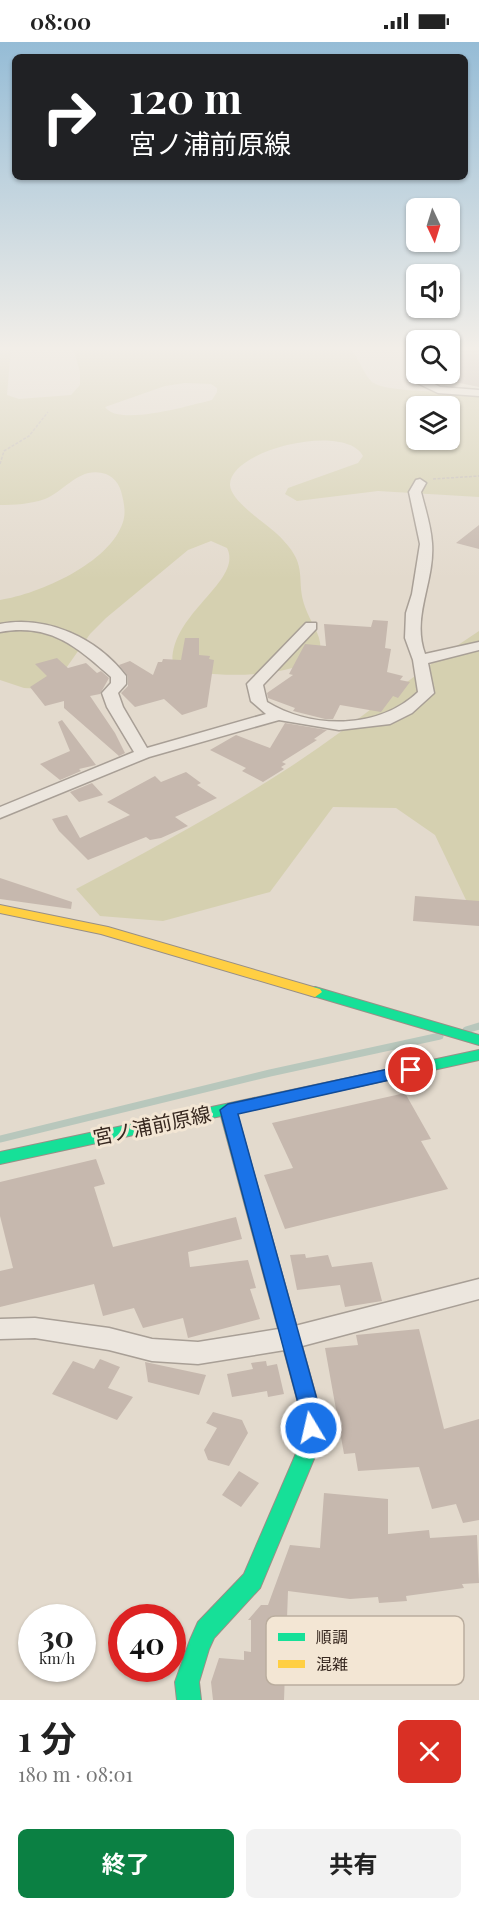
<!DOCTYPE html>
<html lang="ja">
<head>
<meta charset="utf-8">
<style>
  :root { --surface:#fff; --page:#f2f2f2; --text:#222; --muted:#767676; --accent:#0b8043 }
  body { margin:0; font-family:"Playfair Display","Noto Sans JP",serif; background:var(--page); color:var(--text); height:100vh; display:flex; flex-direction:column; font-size:22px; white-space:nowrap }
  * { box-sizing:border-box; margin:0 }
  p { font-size:20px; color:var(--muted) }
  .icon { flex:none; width:33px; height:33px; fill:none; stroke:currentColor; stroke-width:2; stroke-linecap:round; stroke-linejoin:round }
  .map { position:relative; height:1658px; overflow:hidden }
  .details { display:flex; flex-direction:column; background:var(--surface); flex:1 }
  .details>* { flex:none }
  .hud { position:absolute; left:12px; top:12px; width:456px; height:126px; border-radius:9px; box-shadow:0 2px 4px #0004; background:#202124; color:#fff; overflow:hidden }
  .needle { width:39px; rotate:176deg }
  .controls { position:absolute; left:406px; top:156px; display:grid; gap:12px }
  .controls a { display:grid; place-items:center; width:54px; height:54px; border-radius:9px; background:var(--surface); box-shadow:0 2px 4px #0004; font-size:30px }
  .speed { position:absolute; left:18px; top:1562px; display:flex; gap:12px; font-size:30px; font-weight:700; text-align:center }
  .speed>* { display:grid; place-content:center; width:78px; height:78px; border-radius:50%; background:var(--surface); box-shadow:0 2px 4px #0004; line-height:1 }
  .speed small { font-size:15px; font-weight:400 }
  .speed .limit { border:9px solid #d22; background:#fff; color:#111 }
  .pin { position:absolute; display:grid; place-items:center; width:51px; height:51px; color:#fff; margin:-26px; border:3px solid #fff; border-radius:50%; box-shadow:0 2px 6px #0007 }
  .me { position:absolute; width:66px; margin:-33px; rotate:351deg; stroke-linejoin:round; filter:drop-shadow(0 0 4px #0008) }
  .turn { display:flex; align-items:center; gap:21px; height:126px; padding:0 18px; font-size:27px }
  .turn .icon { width:78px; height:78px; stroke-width:2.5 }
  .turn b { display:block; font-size:42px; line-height:51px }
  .round { display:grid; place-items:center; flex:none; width:63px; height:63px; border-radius:9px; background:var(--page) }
  .head { display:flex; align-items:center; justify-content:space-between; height:102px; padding:0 18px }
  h1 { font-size:36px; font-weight:700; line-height:45px }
  .cta { display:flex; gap:12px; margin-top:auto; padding:12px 18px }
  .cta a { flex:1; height:69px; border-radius:9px; background:var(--accent); color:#fff; font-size:24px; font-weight:700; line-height:69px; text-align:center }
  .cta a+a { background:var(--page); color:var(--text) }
  .status { display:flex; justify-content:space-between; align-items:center; height:42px; padding:0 30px; background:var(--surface); direction:ltr }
  .status svg { height:16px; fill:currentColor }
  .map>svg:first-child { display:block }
  .green { fill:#d5d0b0; fill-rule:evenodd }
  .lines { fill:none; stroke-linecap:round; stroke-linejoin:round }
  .stream { stroke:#b8c7bc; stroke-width:7 }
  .building { fill:#c6b8ae }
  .street-casing { stroke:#a89f96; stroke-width:3 }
  .fast-casing { stroke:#988f86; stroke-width:2 }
  .slow-casing { stroke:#988f86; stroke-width:2 }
  .path { stroke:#c4bcb5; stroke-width:1.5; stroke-dasharray:3 1.5; stroke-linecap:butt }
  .street { fill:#ece6de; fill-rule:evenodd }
  .fast { fill:#16e098; fill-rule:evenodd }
  .slow { fill:#ffcf43; fill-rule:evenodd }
  .route { fill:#1a73e8; stroke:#114b97; stroke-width:1.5 }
  .labels { text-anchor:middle; stroke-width:6; stroke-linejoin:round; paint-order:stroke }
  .near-street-label { font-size:20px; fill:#36271f; stroke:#f3e6d4 }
  .key { fill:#f3e6d4; stroke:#baad9e; stroke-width:1.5 }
  .key-label { font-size:16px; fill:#36271f }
</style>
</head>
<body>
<div class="status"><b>08:00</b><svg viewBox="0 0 49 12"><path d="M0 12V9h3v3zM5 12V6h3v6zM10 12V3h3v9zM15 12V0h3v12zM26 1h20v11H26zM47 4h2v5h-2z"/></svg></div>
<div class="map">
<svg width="479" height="1658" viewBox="0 0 479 1658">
  <rect width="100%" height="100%" fill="#e3dacd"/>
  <path class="green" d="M0,305H11L7,353L19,357L71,353L80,343V330L74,309L77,305L351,307C359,317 363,331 371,339C384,352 458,349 479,350V455L378,449L297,459L285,452L288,446L358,421L363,414C345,380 229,408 230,443C231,461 271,484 283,498C309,525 295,538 305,565C312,585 325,595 319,616C282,636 213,637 173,625C166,573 244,540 227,506L211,499L188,508L106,576L90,592L55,642L44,647L24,646L0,638V558C39,552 110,521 123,480C126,471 124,461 122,453C120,442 113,433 102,431C78,426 65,449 45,457C31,462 14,463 0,463ZM185,341L211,342L217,346V350L212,358C191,363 118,385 105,365L165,344ZM417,364H450V398H417Z
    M479,589V866L466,858L435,793L396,766L333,765L270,850L163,879L100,874L76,847C149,809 221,770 290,725C355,683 414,631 479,589Z"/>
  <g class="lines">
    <path class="stream" d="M466,988L479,984
      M0,1097L270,1031L440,994"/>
  </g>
  <path class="building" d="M450,305H479V345L450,339Z
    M479,483V507L456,501Z
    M373,578L388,579L385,606L391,607L387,630L403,634L400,638L410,640L398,656L393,654L381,670L340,663L333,677H325L293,669L295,666L268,656L267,651L293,633L289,632L305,602L326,604L324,582L371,585Z
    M185,596H199V613L210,614L209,617L214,618L207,665L182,673L164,657L135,665L121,651L128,644V634L119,623L130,619L153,633L158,620H162L163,617L181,618Z
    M57,616L68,626L86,621L97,631L101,629L109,636L100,652L90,654L115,691L125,711L119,714L64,666V659L45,664L30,645L47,634L35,622Z
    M62,678L96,723L79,727L81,729L60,738L40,722L70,709L58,680Z
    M285,681L327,688L314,697L317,698L282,720L286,722L281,725L284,727L263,740L242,729L246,726L210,708L236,693L270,706Z
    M186,730L201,741L197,743L217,756L175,775L188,784L161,796L150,798L146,795L88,818L59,789L52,777L67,773L80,796L130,773L107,760L155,734L161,740Z
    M92,741L103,753L79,760L70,750Z
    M0,836L72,860L71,867L0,857Z
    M415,854L479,859V884L413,879Z
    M405,1051L431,1097L421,1099L448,1147L285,1187L264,1133L293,1126L272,1081Z
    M96,1117L105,1142L94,1145L113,1205L236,1175L242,1197L188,1210L190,1225L248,1218L256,1246L250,1247L260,1277L188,1296L183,1276L143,1286L134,1266L103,1274L94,1242L0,1265V1229L13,1226L0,1174V1140Z
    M305,1212L306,1216L328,1213L332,1225L372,1220L382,1259L345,1265L340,1243L297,1248L290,1213Z
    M419,1287L444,1387L479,1377V1478L463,1481L456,1462L432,1467L419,1425L358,1429L355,1411L344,1412L325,1306L358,1303L356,1293Z
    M100,1317L120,1325L108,1346L133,1355L117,1378L52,1352L73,1319L94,1327Z
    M266,1319L267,1324L277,1322L284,1352L268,1355L267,1349L232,1355L227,1332L253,1327L251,1321Z
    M145,1320L206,1333L199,1353L148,1340Z
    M213,1370L242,1378L248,1391L229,1424L208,1418L204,1408L217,1386L206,1381Z
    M239,1429L259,1441L241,1465L222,1453Z
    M324,1451L388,1457V1492L429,1488L430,1496L477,1493L479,1541L462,1542L464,1546L406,1554L407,1559L379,1561L378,1555L350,1557L288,1549L284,1658H213L211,1640L219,1616L244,1618V1609L251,1610V1578H248L261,1563H268L290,1503L320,1506Z"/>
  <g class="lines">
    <g class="street-casing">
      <path id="street" d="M420,332H430L427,338L440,345L479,348V354L438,351L417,341Z
        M420,437L426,441L421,450C425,466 431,484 432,501C435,540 411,574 425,612L479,600V608L428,621L434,651L412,671L390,682L339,688L279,678L149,715L0,776V765L134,710L107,665L102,651L111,641V635C76,604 50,581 0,590V582C47,573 97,596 126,634V642L118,651L123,665L147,706L266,672L251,659L247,642L306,581H316V587L263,643L267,660C313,688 379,687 418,650L413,618L405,596L406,571L412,552L420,502L409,450L416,438Z
        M479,1237V1257L291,1307L198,1322L152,1319L109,1308L35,1296L0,1297V1277L35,1276L109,1286L152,1297L198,1300L291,1285Z"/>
    </g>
    <g class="fast-casing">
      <path id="fast" d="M315,945L479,993V1003L310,953L308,950L310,947Z
        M479,1008V1018L237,1071L321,1372V1400L260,1546L214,1596L209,1607L199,1640L201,1658H177L175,1640L190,1598L198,1580L244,1532L301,1400V1372L221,1074L0,1122V1110Z"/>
    </g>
    <g class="slow-casing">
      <path id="slow" d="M0,863L108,885L320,947L322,950L315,955L101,892L0,871Z"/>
    </g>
    <path class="path" d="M0,422L4,409L29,394L48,370
      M433,437L479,434"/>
    <use href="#street" class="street"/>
    <use href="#fast" class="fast"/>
    <use href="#slow" class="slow"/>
  </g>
  <linearGradient id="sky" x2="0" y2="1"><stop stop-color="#95bcd6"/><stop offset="0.57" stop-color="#f2eee8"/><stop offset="1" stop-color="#f2eee8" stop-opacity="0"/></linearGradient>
  <rect width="479" height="537" fill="url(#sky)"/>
  <path class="route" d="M411,1022L419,1028L416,1032L238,1072L321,1372L318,1392L311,1394L304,1392L301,1386V1372L220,1068L228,1062Z"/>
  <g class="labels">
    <g class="near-street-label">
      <text transform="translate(152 1084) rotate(-12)" y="7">宮ノ浦前原線</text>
    </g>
  </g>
  <rect x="266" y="1574" width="198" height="69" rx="9" class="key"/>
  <rect x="278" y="1591" width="27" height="8" fill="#16e098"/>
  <rect x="278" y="1618" width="27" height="8" fill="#ffcf43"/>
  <g class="key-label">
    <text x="316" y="1601">順調</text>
    <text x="316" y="1628">混雑</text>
  </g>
</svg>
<div class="controls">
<a><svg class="needle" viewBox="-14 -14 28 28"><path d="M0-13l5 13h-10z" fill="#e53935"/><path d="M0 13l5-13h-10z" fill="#767676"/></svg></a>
<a><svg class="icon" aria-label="sound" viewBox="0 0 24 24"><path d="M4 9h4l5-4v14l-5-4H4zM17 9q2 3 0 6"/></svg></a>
<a><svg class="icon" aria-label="search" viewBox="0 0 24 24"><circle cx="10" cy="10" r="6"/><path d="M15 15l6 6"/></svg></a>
<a><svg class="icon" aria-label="layers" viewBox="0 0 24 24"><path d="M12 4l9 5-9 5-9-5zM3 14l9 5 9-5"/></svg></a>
</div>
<div class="speed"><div>30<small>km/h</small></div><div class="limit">40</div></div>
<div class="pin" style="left:411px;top:1028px;background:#d93025"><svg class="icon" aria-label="arrive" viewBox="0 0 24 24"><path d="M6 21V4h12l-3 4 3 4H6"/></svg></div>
<svg class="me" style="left:311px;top:1386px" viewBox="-20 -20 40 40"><circle r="17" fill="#1a73e8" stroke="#fff" stroke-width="3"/><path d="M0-11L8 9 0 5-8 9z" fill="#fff"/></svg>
<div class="hud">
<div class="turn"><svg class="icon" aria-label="right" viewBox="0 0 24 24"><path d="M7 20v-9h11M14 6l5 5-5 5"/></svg><div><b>120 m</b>宮ノ浦前原線</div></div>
</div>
</div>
<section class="details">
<div class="head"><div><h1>1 分</h1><p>180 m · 08:01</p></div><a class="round" style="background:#d93025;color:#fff"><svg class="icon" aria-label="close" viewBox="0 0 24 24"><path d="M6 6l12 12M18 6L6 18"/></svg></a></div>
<div class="cta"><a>終了</a><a>共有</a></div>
</section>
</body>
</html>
